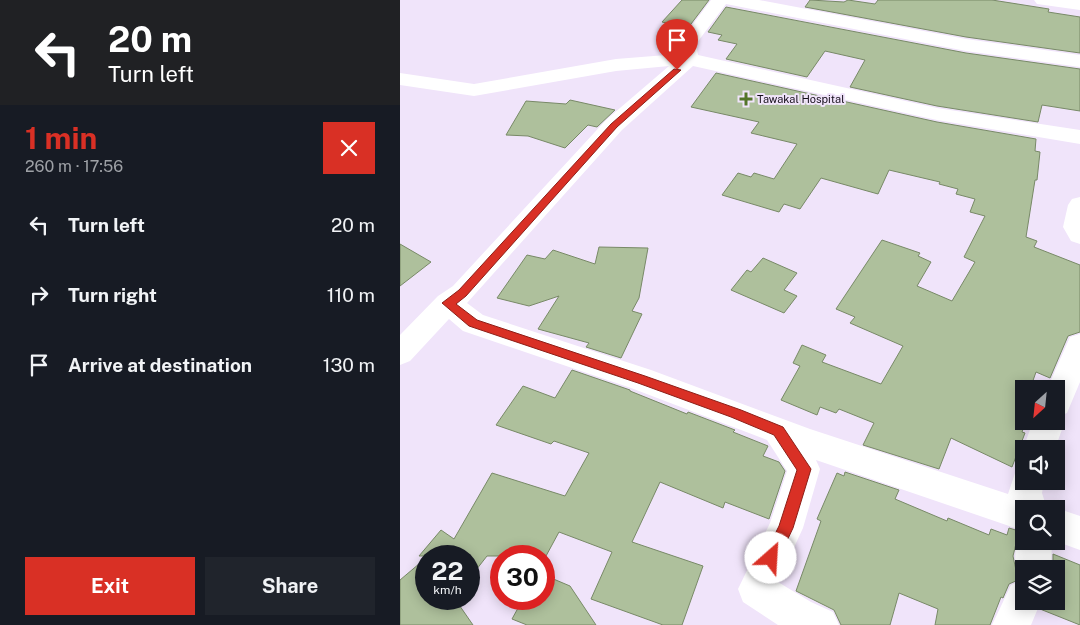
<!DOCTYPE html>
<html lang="en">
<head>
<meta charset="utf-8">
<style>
  :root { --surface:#171b24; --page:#20242c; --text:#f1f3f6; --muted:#9ea1a6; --accent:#d93025 }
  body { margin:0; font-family:"Public Sans",sans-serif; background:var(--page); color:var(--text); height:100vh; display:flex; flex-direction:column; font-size:19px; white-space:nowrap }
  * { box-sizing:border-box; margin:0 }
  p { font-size:16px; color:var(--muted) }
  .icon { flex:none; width:28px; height:28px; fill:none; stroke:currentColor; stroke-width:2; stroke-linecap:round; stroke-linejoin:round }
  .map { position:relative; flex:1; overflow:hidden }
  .panel { display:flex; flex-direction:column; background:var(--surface); width:400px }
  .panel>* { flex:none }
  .top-card { background:#202124; color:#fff; overflow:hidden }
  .needle { width:32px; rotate:207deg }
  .tools { position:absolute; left:615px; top:380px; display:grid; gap:10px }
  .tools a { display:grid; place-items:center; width:50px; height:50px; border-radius:0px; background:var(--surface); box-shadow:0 2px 12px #0003; font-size:25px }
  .speed { position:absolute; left:15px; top:545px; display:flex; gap:10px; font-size:25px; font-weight:700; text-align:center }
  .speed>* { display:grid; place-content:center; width:65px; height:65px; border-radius:50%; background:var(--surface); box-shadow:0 2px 12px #0003; line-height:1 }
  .speed small { font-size:12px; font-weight:400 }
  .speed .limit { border:8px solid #d22; background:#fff; color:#111 }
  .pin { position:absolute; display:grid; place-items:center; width:42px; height:42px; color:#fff; margin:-51px -21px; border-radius:50% 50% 50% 0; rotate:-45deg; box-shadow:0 0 5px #0007 }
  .pin .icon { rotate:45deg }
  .me { position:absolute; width:55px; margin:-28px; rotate:26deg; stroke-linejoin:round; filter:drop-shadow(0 0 4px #0008) }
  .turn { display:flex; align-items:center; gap:18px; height:105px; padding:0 25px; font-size:22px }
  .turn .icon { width:65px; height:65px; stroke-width:2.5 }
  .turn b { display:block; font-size:35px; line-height:42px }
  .round { display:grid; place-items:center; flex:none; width:52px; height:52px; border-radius:0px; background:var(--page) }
  .overview { display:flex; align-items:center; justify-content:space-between; height:85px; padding:0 25px }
  h1 { font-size:30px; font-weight:700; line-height:38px; color:var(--accent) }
  .primary-button { display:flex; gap:10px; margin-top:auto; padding:10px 25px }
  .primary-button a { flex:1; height:58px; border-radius:0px; background:var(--accent); color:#fff; font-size:20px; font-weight:700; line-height:58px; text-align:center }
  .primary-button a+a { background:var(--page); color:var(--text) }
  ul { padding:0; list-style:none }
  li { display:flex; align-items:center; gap:15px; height:70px; padding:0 25px }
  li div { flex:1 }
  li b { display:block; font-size:19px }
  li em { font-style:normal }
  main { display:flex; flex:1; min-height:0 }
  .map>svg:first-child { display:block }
  .building { fill:#aec09c; stroke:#788967 }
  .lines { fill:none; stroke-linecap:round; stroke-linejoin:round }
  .street { fill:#fff; fill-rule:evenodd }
  .route { fill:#d93025; stroke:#8d1f18 }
  .poi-dot { fill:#54752b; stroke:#f0e4fa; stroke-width:2 }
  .labels { text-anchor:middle; stroke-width:4; stroke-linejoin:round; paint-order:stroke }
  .far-poi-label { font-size:11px; fill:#140d19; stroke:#f0e4fa; text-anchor:start }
</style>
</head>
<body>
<main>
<section class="panel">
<div class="top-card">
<div class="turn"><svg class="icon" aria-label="left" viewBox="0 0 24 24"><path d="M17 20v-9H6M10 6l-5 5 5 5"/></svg><div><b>20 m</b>Turn left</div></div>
</div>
<div class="overview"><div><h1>1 min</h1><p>260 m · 17:56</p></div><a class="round" style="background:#d93025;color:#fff"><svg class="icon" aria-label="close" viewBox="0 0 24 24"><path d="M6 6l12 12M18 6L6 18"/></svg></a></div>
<ul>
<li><svg class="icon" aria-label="left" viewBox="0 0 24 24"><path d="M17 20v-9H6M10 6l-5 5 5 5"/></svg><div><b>Turn left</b></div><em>20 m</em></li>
<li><svg class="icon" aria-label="right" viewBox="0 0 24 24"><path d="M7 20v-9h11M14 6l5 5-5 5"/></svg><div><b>Turn right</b></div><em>110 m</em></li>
<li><svg class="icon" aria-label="arrive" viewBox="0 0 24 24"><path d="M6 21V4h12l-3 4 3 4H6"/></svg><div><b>Arrive at destination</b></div><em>130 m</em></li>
</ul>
<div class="primary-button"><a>Exit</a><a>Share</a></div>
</section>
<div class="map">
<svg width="680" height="625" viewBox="0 0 680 625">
  <rect width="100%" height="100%" fill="#f0e4fa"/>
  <path class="building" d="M282,0H309L288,28L262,22Z
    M410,0L444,2L448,0L475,4L478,0H592L649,9L648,12L680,17V53L566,37L405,7Z
    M326,7L566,53L680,69V111L642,105L638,122L537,106L450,87L465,60L425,51L407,77L326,59L337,44L318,40L322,35L308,32Z
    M316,73L537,122L636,139L635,151L640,152L637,180H635L626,237L637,241L634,247L680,265V332L668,336L650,378L636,372L630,389H624V408L619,421H626L622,432L625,433L612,467L551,438L539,469L463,445L474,423L439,409L436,413L420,407L417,415L381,400L400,366L393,363L402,345L426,355L422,362L481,384L503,346L450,323L455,317L436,309L482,240L520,253L518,256L531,262L517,286L552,301L575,262L564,257L585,216L570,212L575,199L556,194L558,189L539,184L540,182L489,170L478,194L421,178L400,209L384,204L379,212L322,195L338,173L351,177L354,173L374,179L397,144L351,133L359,122L291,107Z
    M170,100L215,110L197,127L188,125L165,148L128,136L106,135L126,101L166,104Z
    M0,244L31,262L0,286Z
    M199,247L248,248L239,298L232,311L242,314L221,358L186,347L189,343L138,329L159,296L129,306L97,298L127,255L145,259L153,250L195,264Z
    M363,258L397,273L384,290L397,296L384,313L331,290L347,270L351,272Z
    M172,370L230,390V391L287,414L288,412L335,430L333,432L368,446L363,456L379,462L385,471L369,519L325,502L323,508L260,482L232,542L303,566L282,625H263L191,599L212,552L159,532L146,556H87L69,579V556H19L41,530L54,539L92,473L165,496L189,453L154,441L151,444L96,425L123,386L155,398Z
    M445,472L499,490L495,499L547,521L548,518L589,535L591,529L607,535L609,528L619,531L613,556L618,580L609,584L603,598L601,597L590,625H535L538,609L499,593L490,625H441L434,610L396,591L421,521L417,519L437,473L444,476Z
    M653,554L680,565V625L640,609L643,601H656V569H653Z
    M26,558V599H55L73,625H0V580Z
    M144,575L170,586L196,625H127L112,619L123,599H144Z"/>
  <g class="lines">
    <path class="street" d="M311,0H359L566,39L680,55V67L566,51L326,4L296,44L298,55L537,108L680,130V144L537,120L293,66L222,130L67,303L83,315L251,370L410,429L608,494L616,470L624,467V481H644L642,493L647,509H624V541H652L651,569H624V601H641L631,625H592L611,585L620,581C613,565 614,547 621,530L416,460L420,469L403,528L378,582L411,602L433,612L439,625H378L343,602L338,589L370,523L387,471L367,440L231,388L63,331L49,319L10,361L0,365V335L38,296L53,286L206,120L269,66L216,71L74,96L0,85V73L74,84L216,59L279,54L278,44Z
      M634,0H680V10L637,4Z
      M680,197V244L671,241L663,227L668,205L672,199Z
      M680,334V382L667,413L662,415L665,421L655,449H624V451L623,449L633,421H656V389H647L670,337Z
      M656,508L680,516V550L655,541Z"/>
  </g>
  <path class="route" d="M274,69L281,70L217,127L66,296L56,304L77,320L245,376L341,410L383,427L411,469L393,528L376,564L371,566L366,564L363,558L379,526L397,470L374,435L331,417L238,383L69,326L42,303L59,290L211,124Z"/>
  <path class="poi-dot" d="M343.5 91.5h5v5h5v5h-5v5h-5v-5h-5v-5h5z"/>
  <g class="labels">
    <g class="far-poi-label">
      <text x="357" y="103">Tawakal Hospital</text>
    </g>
  </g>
</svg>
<div class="tools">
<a><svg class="needle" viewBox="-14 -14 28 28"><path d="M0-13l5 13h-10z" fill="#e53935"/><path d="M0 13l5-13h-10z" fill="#9ea1a6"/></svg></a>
<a><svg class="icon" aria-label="sound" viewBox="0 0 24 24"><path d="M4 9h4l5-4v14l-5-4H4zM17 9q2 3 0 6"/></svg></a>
<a><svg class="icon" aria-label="search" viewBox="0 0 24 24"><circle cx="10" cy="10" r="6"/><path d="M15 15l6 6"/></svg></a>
<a><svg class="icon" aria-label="layers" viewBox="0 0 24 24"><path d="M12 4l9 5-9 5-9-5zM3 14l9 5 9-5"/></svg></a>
</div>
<div class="speed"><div>22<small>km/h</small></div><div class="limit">30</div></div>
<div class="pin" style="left:277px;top:70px;background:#d93025"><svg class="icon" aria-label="arrive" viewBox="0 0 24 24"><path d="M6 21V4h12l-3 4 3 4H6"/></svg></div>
<svg class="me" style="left:371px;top:558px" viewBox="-20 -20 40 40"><circle r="19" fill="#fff"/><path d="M0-13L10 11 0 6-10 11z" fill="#d93025"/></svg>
</div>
</main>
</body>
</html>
